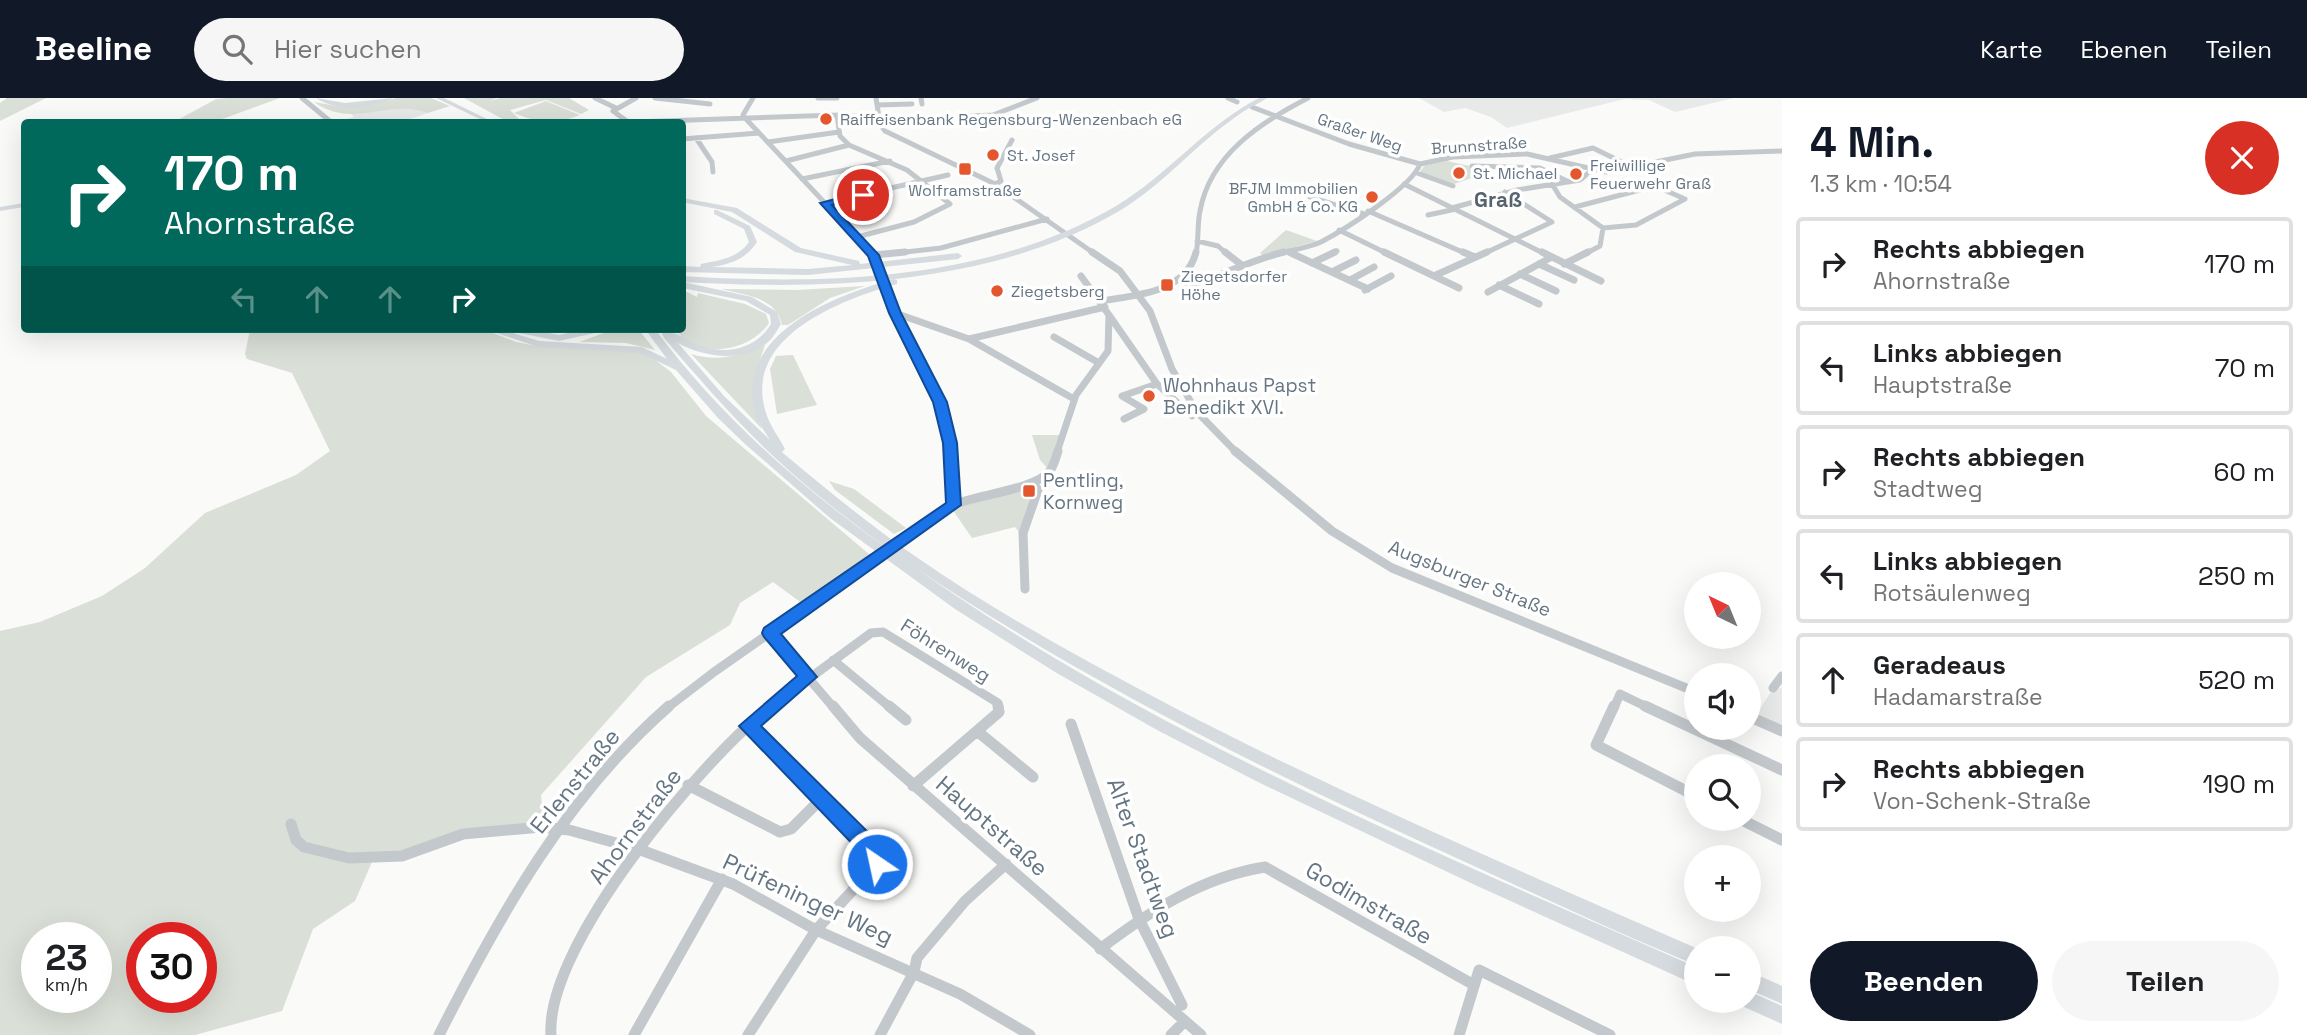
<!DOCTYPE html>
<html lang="de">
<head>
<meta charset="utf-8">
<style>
  :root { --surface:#fff; --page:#f6f6f6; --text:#202124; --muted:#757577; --line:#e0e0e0; --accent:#111827 }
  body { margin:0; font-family:"Space Grotesk",sans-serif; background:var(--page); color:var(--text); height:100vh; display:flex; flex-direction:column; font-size:26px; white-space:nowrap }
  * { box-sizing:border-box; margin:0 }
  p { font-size:23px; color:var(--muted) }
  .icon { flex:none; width:38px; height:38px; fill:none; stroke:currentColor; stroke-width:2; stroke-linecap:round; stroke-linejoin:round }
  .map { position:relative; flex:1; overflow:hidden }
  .details { display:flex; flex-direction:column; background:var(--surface); width:525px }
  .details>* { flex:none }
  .guide { position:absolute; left:21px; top:21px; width:665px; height:214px; border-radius:7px; box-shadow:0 7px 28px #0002; background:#00695c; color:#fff; overflow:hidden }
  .needle { width:46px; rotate:317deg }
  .fabs { position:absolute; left:1684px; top:474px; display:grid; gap:14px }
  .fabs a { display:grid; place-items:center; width:77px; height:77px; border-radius:50%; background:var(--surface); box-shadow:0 7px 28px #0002; font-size:35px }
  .speed { position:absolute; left:21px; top:824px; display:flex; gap:14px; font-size:35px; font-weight:700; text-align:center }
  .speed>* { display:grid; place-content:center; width:91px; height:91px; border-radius:50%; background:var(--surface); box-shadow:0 7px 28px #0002; line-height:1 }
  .speed small { font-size:18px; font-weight:400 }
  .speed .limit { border:10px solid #d22; background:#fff; color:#111 }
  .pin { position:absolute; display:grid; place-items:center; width:60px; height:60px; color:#fff; margin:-30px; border:4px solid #fff; border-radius:50%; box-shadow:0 2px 7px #0007 }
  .me { position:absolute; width:77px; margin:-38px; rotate:326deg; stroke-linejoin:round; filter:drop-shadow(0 0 5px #0008) }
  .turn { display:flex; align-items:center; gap:24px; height:147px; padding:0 28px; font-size:32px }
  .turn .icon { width:91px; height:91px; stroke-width:2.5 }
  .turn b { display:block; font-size:49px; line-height:60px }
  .lanes { display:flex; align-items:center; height:66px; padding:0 28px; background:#0003; justify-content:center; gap:35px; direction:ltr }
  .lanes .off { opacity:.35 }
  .round { display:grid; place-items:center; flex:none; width:74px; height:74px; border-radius:37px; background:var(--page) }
  .headline { display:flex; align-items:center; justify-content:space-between; height:119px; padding:0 28px }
  h1 { font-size:42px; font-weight:600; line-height:52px; color:var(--accent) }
  .cta { display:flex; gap:14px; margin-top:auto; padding:14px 28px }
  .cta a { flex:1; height:80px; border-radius:42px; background:var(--accent); color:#fff; font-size:28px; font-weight:600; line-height:80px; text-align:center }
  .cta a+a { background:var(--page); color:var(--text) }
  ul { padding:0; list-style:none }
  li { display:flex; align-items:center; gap:21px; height:94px; margin:0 14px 10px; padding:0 14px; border:4px solid var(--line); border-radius:7px }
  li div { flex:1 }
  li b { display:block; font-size:26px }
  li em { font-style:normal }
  header { display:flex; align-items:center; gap:42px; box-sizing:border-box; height:98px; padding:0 35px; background:var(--accent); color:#fff }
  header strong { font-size:33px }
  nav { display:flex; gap:38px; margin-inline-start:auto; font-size:24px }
  .search { width:490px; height:63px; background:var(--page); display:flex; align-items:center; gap:18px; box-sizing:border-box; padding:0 24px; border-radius:38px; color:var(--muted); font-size:26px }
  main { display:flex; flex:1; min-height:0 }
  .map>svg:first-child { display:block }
  .built { fill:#e8e9e9 }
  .green { fill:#dadfd7; fill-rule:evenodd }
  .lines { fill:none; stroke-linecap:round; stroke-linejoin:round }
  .minor-far3 { stroke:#c3c8cc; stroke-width:5 }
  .minor-far2 { stroke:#c3c8cc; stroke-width:7 }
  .minor-far1 { stroke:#c3c8cc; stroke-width:9 }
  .minor { stroke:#c3c8cc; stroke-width:11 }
  .highway { fill:#d6dbdf; fill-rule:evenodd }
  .route { fill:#1a73e8; stroke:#114b97; stroke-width:2 }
  .poi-dot { fill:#e4572e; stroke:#fff; stroke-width:2.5 }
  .labels { text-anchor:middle; stroke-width:7; stroke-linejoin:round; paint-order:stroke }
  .far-poi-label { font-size:16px; fill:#657683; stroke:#fff; text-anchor:start }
  .far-street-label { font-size:16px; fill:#657683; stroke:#fff }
  .poi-label { font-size:19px; fill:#657683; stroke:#fff; text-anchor:start }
  .street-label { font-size:19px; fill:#657683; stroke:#fff }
  .far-district-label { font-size:21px; font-weight:bold; fill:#57646e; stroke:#fff }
  .near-street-label { font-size:23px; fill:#657683; stroke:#fff }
</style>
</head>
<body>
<header>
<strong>Beeline</strong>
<div class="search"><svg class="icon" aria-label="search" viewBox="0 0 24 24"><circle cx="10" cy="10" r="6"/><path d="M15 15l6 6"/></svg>Hier suchen</div>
<nav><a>Karte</a><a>Ebenen</a><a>Teilen</a></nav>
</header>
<main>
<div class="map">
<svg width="1782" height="937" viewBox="0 0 1782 937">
  <rect width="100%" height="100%" fill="#fafaf8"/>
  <path class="built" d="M1419,0H1734L1675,14L1649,2L1625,1L1507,30L1491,19L1465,10L1444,14Z
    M412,7L428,15L401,24H334L354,19L351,16Z
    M1782,589V627L1757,616L1770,595Z"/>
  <path class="green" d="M7,0H46L0,23V5Z
    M228,0H280L214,24H174L216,1Z
    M396,0H431L450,8L428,15C388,0 353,32 314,4L337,8L378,5Z
    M464,0H496L490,3L500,0H569L589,12L581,16L546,2L510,12L520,22L531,24H508Z
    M546,3L580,17C554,27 539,25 514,15Z
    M1447,63L1470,68L1478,78L1451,87L1419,75L1425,67Z
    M1286,132L1317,143L1263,158L1260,155Z
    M865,188L830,200L788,227H782C777,199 744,197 721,191L797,192Z
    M683,192L697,199L698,195L745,206L766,216L769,225C749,255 697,262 675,231H682Z
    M250,231H483L516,244L537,248L632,253L649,257L671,274L706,318L870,457L803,506L773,484L740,505L730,527L646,579L541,697L544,728L455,739L372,764L355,803L313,831L282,913L195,937H0V533L40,524L102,498L145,470L205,415L296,377L330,353L292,275L247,261L245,256ZM37,840H96V900H37ZM142,840H201V900H142Z
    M615,231H638L655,252L626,245L579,244Z
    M765,247C753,282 748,296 762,331L691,256C718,264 739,258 765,247Z
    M793,257L817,307L777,316L770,271L776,258Z
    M1032,337H1061L1048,371L1040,362Z
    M829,383L854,391L906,430L894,436L835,392Z
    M1021,392H1027L1032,399L1019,434L1015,429L972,440L952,411Z"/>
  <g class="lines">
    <path class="minor-far3" d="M302,0L331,24
      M595,0L616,10
      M655,0L710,6
      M818,0H837
      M876,0L880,26L885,33L995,86L1095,156
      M921,0L922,6
      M1228,0L1237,4
      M877,7L912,6
      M1252,9L1349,46L1420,66
      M837,17L840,38L849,47L907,72L950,106L914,124L857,139
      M745,20L873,156
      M745,20L743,17L753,0
      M628,24L613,13L636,0
      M634,24L837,17L906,21L993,17L1037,0
      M696,40L712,64L713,74
      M682,41L759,35
      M768,44L839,34
      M1550,60L1593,50L1632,69
      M786,63L849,47
      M1420,66L1453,59L1527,56L1606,74L1695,56L1782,53
      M1472,68L1540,70L1569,84
      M1417,75L1453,88
      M802,81L890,63
      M995,86L1001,83L997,70L1012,42
      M1404,86L1545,156
      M1552,86L1560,99L1603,130L1600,148L1585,156
      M1310,99L1364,116
      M825,105L948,77
      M1575,109L1655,88L1685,101L1636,127L1603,130
      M1452,110L1517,92L1580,82L1591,73
      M1368,113L1467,156
      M1428,117L1456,111
      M1339,132L1388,156
      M1197,143L1218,148L1227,156
      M1289,154L1292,156
      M888,156L941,150L1047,121
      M1196,156C1199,141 1197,127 1200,113C1210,57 1261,24 1308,0
      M1278,156C1291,152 1308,150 1321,144C1344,132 1412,89 1420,66
      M1332,156L1337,153
      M1483,156L1552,124L1505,94"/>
    <path class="minor-far2" d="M871,154L874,157
      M1092,154L1120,173L1150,213L1172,271L1196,313L1236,354
      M1225,154L1243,168
      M1289,154L1368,191
      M1384,154L1459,190
      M1463,154L1475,159
      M1542,154L1601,183
      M874,157L895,215L940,304L950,354
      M874,157L905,154
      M1312,165L1335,154
      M1539,166L1574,182
      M1564,166L1588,154
      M1332,174L1356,162
      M1520,176L1556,193
      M1436,177L1487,154
      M1350,182L1374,169
      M1499,187L1539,206
      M1186,192L1188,188C1221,178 1251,162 1284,154
      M1365,192L1391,178
      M1488,194L1550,160
      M1101,203C1136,197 1186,195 1196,154
      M895,215L969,241L1074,301
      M1109,217L1157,286L1192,318
      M1054,239L1099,265
      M969,241L1105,209
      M1124,321L1144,311L1122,298L1157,286
      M1057,354L1076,297L1108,253L1109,217L1081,178"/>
    <path class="minor-far1" d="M950,353L953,407
      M1235,353L1332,433L1392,470L1696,594
      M1025,491L1023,435L1038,392L1033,385
      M770,535L834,610
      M833,562L891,610
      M1773,590L1782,578
      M667,610L714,574L953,407C976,397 1037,391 1050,373C1054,367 1056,359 1058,353
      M769,610L871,535L883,534L998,605L999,610
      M1614,610L1620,596L1649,610"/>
    <path class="minor" d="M833,608L860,640L1201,937
      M889,608L906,622
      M1614,608L1596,647L1696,698
      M1645,608L1782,672
      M1748,618L1782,633
      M1071,626L1139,821L1182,907
      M748,628L878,758L877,766L816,832L748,937
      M977,633L1033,679
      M688,687L780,734L791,731L821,701
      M913,688L999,614L998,608
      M1740,721L1782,742
      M291,726L296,742L304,749L349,760L402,758L463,736L542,729L569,732L638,751L733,786L816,832L960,896L1030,937
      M1100,851C1150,813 1202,779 1265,769L1474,887
      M439,937C499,818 567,697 669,608
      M551,937C545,847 701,663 771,608
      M634,937L722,781
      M880,937L914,874L917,860L965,803L1006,766
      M1171,937L1185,923
      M1459,937L1479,872L1610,937"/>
    <path class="highway" d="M316,0L345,5L393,0C372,11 336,14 316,0Z
      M436,0H444L493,24H486Z
      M1259,0H1267C1260,5 1252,8 1244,13C1233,21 1221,29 1211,38C1181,63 1154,92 1121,112C992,188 827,192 682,184V178C825,187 989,183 1116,108C1168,77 1205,28 1259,0Z
      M682,100L737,110L801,150L859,163L860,166L958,155L962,158L958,161L808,177L682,174V168L700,169L701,166C719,162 737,161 749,144L744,131L714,116V112H717L750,128L757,144C746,161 731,166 712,169L808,171L852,167L795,154L732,114L682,104Z
      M24,105V109L0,113V109Z
      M894,181L897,182V186C840,202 739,240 767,318C771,329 780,341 785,351L782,354L783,355C825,390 867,425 912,456C995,514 1084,562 1173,609C1343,697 1520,773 1696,850V867C1617,835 1540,798 1463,763C1275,678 1089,586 917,471C1156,639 1429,751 1696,869V887L1475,787L1262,686L1157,632L1055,574L955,511L830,420L745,346L718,320L676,272L640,255L538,249L485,231H500L539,243L642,249L667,261L645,231H655C721,320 804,392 895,456C853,425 811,394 773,358C734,321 699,281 664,240L660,231H670L671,235C680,235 687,243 696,246C724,258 755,252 771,226L770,217L746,203L682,190L683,184L752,199L777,214L781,226C778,231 775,236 772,240C750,266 704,260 678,245L724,298L770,342C765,334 759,326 756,318C730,237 835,197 894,181Z
      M509,231H528L559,237L588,231H606L604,233L559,243L514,234Z
      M1748,873L1782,888V906L1748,891Z
      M1748,893L1782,908V926L1742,908L1740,903H1748Z"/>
  </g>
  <path class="route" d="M863,94L866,99L832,107L879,157L901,215L947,304L957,345L961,407L781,536L817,579L761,628L885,751L888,758L885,773L877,776L870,773L867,761L739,628L797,578L764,539L762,535L764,530L946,405L943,345L933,304L889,215L868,158L820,105Z"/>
  <g class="poi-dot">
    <circle cx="826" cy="21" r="7"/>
    <circle cx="993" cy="57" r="7"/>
    <rect x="958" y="64" width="14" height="14" rx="3.5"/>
    <circle cx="1459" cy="75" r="7"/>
    <circle cx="1576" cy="76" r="7"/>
    <circle cx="1372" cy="99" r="7"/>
    <rect x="1160" y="180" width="14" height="14" rx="3.5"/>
    <circle cx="997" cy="193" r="7"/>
    <circle cx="1149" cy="298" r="7"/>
    <rect x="1022" y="386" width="14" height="14" rx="3.5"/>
  </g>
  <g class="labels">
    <g class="far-poi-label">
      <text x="840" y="27">Raiffeisenbank Regensburg-Wenzenbach eG</text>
      <text x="1007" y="63">St. Josef</text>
      <text x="1590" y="73">Freiwillige<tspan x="1590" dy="18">Feuerwehr Graß</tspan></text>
      <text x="1473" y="81">St. Michael</text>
      <text x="1358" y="96" text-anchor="end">BFJM Immobilien<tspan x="1358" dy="18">GmbH &amp; Co. KG</tspan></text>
      <text x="965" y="98" text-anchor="middle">Wolframstraße</text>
      <text x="1181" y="184">Ziegetsdorfer<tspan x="1181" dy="18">Höhe</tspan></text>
      <text x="1011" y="199">Ziegetsberg</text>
    </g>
    <g class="far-street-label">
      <text transform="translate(1360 34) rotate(19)" y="6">Graßer Weg</text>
      <text transform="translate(1479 47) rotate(-4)" y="6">Brunnstraße</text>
    </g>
    <g class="poi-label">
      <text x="1163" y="294">Wohnhaus Papst<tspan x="1163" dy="22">Benedikt XVI.</tspan></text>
      <text x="1043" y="389">Pentling,<tspan x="1043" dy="22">Kornweg</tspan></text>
    </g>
    <g class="street-label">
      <text transform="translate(1470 480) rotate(22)" y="7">Augsburger Straße</text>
      <text transform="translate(946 552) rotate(32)" y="7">Föhrenweg</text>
    </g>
    <g class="far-district-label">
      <text x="1498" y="109">Graß</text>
    </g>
    <g class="near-street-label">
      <text transform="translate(575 683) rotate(-51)" y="8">Erlenstraße</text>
      <text transform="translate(635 728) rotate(-53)" y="8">Ahornstraße</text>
      <text transform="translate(992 728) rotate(41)" y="8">Hauptstraße</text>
      <text transform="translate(1143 760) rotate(70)" y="8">Alter Stadtweg</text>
      <text transform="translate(808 801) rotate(25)" y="8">Prüfeninger Weg</text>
      <text transform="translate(1369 805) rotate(30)" y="8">Godimstraße</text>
    </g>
  </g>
</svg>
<div class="fabs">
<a><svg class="needle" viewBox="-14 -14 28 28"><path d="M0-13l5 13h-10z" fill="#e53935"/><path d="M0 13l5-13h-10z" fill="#757577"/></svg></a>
<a><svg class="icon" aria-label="sound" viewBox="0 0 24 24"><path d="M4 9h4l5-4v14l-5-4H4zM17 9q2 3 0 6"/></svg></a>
<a><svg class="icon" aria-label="search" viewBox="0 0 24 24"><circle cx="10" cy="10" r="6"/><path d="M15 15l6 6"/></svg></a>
<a>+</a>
<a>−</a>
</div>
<div class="speed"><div>23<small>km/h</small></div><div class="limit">30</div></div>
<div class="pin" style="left:863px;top:97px;background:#d93025"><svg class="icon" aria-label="arrive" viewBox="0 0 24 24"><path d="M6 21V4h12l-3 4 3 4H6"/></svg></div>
<svg class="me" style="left:877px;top:766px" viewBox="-20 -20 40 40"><circle r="17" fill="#1a73e8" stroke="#fff" stroke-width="3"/><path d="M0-11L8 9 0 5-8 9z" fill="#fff"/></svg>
<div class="guide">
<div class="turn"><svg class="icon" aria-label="right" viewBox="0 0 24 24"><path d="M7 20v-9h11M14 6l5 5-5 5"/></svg><div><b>170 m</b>Ahornstraße</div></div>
<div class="lanes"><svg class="icon off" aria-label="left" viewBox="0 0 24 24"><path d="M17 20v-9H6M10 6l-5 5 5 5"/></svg><svg class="icon off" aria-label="ahead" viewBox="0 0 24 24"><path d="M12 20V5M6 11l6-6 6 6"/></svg><svg class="icon off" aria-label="ahead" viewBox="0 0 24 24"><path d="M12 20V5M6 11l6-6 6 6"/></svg><svg class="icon" aria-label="right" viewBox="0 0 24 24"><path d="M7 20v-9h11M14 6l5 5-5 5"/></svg></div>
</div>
</div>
<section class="details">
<div class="headline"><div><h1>4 Min.</h1><p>1.3 km · 10:54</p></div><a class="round" style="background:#d93025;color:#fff"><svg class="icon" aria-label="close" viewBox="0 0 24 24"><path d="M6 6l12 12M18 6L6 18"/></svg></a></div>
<ul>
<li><svg class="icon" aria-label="right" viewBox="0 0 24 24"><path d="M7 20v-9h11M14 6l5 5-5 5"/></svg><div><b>Rechts abbiegen</b><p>Ahornstraße</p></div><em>170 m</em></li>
<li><svg class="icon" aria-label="left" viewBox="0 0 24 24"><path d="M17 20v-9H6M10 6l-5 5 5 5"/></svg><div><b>Links abbiegen</b><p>Hauptstraße</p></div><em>70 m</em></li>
<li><svg class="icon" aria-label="right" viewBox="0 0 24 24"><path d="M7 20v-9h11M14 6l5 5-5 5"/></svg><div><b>Rechts abbiegen</b><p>Stadtweg</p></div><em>60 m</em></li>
<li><svg class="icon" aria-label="left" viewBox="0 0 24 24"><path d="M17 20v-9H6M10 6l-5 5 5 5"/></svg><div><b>Links abbiegen</b><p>Rotsäulenweg</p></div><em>250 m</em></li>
<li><svg class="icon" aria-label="ahead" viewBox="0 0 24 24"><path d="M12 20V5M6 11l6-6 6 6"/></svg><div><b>Geradeaus</b><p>Hadamarstraße</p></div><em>520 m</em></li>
<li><svg class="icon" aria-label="right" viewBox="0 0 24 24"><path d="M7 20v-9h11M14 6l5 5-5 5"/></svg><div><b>Rechts abbiegen</b><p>Von-Schenk-Straße</p></div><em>190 m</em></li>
</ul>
<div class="cta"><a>Beenden</a><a>Teilen</a></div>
</section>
</main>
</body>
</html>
